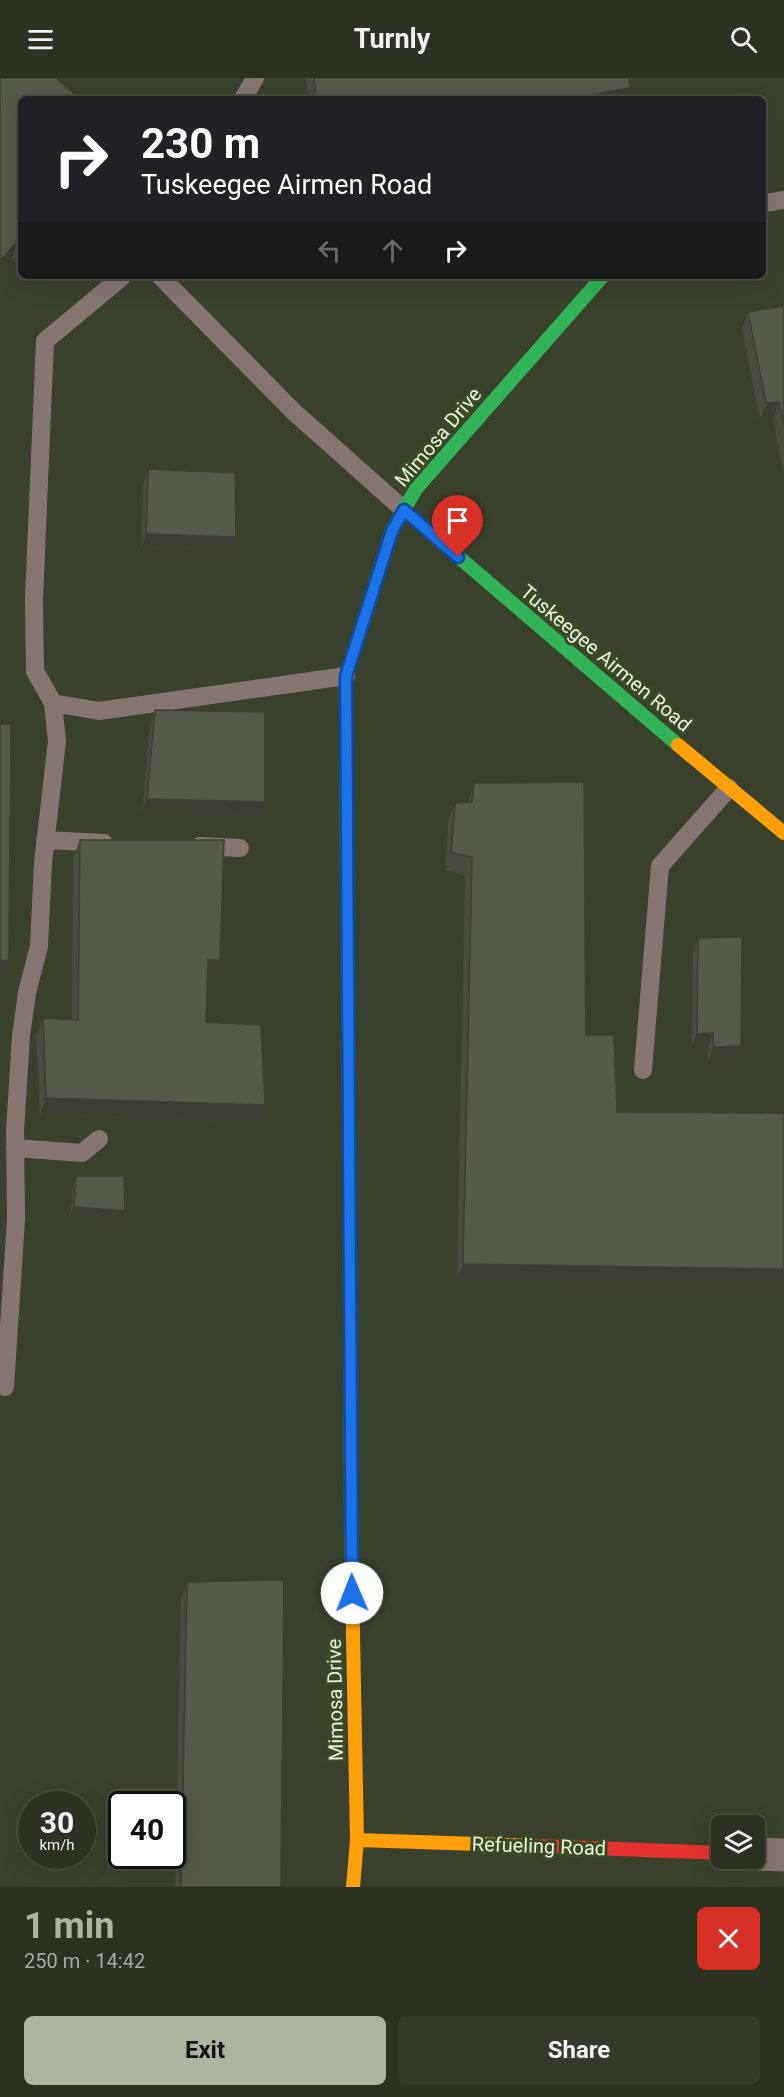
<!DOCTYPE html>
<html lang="en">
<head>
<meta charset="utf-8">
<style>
  :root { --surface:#2c3222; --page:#343a2a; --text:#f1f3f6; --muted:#a6aaa5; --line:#484d40; --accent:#acb5a0 }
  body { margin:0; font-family:Roboto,sans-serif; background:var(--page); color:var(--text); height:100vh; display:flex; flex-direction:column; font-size:22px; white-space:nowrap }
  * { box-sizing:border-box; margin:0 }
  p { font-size:20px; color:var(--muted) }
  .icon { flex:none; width:33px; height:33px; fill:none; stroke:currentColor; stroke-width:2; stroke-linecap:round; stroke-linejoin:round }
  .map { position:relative; height:1809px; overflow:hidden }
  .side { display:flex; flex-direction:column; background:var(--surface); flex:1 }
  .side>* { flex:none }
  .guide { position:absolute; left:18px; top:18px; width:748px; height:183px; border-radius:9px; box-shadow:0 6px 24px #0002,0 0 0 2px var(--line); background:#202124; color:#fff; overflow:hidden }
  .fabs { position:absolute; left:711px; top:1737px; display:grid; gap:12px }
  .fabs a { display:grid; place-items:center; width:54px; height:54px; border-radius:9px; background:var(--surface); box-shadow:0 6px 24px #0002,0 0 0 2px var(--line); font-size:30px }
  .speed { position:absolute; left:18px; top:1713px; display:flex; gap:12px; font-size:30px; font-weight:700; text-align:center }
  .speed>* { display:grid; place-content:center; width:78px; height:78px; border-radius:50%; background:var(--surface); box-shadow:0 6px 24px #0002,0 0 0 2px var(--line); line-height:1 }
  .speed small { font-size:15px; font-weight:400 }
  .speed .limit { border:3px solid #111; border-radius:9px; background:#fff; color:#111 }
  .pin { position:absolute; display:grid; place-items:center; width:51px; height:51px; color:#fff; margin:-62px -26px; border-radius:50% 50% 50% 0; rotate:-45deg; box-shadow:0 0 6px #0007 }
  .pin .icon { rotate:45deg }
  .me { position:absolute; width:66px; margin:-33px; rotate:359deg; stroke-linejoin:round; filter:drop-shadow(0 0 4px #0008) }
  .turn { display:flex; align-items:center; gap:21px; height:126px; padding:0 24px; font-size:27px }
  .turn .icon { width:78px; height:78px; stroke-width:2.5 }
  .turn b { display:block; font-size:42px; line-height:51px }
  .lanes { display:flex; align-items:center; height:57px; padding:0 24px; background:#0003; justify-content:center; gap:30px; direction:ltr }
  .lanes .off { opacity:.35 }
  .round { display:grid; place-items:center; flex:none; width:63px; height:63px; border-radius:9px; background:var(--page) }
  .headline { display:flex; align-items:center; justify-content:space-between; height:102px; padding:0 24px }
  h1 { font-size:36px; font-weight:700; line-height:45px; color:var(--accent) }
  .primary-button { display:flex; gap:12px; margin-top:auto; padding:12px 24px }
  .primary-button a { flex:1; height:69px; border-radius:9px; background:var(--accent); color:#111; font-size:24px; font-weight:700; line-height:69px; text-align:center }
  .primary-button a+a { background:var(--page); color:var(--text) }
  header { display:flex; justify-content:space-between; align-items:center; height:78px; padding:0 24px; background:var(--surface); font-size:27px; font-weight:700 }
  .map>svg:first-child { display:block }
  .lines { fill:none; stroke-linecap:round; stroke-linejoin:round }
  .lane { stroke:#857674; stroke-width:18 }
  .street { stroke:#857674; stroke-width:33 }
  .fast { stroke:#30b455; stroke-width:14 }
  .slow { stroke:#ff9f0a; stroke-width:14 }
  .jam { stroke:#e5322d; stroke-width:14 }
  .wall { fill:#484d40 }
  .shaded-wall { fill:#3b3f34 }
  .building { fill:#545a4a; stroke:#3b3f34; stroke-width:1.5 }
  .route-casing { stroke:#114b97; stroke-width:15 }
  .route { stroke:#1a73e8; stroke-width:10 }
  .labels { text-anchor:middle; stroke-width:6; stroke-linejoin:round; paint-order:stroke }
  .street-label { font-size:20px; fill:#e9f3de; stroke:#3b4a26 }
</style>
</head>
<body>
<header><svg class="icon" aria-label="menu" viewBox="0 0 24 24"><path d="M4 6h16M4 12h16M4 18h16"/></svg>Turnly<svg class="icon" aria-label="search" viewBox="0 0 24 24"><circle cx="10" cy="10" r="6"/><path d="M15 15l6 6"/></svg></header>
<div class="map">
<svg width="784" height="1809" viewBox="0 0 784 1809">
  <rect width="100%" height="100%" fill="#3a422e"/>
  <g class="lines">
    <path class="lane" d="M243,21L255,0
      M764,125L784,122
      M123,198L45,263L34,521L35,593L53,625L99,633L346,598
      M160,198L293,333L404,432
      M45,762L104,765
      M200,768L240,770
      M643,992L660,788L729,710
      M15,1070L82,1075L99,1061
      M5,1309L16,1142L15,1053L21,958L27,915L39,868L43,785L57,663L53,625"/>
    <path class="street" d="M754,1776L784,1777"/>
    <path class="fast" d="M404,432L678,667
      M375,506L392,452L416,411L603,198
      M349,1044L351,1453"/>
    <path class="slow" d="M678,667L784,755
      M347,819L346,598L375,506
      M351,1453L357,1762L353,1809
      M357,1762L539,1768"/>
    <path class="jam" d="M347,819L349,1044
      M539,1768L722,1775"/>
  </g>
  <path class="wall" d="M306,0H629L626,21H308Z
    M21,21V189L11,181Z
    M784,228V397L773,341L760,342L742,251L748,234Z
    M148,391L236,459L231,472L141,469L143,405Z
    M155,632L260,738L142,735L150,646Z
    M474,705L586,957L457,1203L465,797L445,792L448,742L455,725H468Z
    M80,762L220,882L214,899H208L206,944L259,1044L40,1037L36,957L43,940L72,941L73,779Z
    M698,860L741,968L736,981L708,983V969H692L693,874Z
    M76,1098L125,1133L122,1143L70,1138L73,1108Z
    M187,1504L281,1809H175L181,1521Z"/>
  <path class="shaded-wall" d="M630,10L626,21H567Z
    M17,164L11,181L0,193V183Z
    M779,324L773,341L760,342L766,325Z
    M146,456L236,459L231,472L141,469Z
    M147,721L265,724L260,738L142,735Z
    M9,882L3,899H0V883Z
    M208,882H220L214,899H202Z
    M713,955L708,969H692L697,956Z
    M741,968L736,981L708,983L713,969Z
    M46,1020L265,1027L259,1044L40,1037Z
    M74,1129L125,1133L122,1143L70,1138Z
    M463,1186L784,1191V1208L457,1203Z"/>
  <path class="building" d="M0,0H56L81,21H21V167L17,164L0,183Z
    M314,0H629L630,10L567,21H316Z
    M784,228V348L779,324L766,325L748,234Z
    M148,391L235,395L236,459L146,456Z
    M155,632L265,634V724L147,721Z
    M0,646H11L9,882L0,883Z
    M584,704L586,957H614L617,1034L784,1035V1191L463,1186L472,779L451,775L455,725L472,724L474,705Z
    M80,762H224L220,882H208L206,944L261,947L265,1027L46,1020L43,940L78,942Z
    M742,859L741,968L713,969V955L697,956L698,860Z
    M76,1098H124L125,1133L74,1129Z
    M284,1502L281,1809H181L187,1504Z"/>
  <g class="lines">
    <g class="route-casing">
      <path id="route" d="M352,1515L346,598L392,453L404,432L458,479"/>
    </g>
    <use href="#route" class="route"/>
  </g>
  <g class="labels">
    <g class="street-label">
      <text transform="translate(438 359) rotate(-50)" y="7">Mimosa Drive</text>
      <text transform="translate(606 580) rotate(40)" y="7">Tuskeegee Airmen Road</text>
      <text transform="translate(335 1622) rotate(-91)" y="7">Mimosa Drive</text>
      <text transform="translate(539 1768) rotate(2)" y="7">Refueling Road</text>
    </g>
  </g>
</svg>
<div class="fabs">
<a><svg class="icon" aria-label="layers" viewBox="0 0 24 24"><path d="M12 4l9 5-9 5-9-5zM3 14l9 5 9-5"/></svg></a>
</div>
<div class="speed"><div>30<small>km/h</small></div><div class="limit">40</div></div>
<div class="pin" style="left:458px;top:479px;background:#d93025"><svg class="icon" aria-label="arrive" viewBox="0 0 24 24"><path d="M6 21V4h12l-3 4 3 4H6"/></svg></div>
<svg class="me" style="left:352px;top:1515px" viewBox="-20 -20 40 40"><circle r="19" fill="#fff"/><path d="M0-13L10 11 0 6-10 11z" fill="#1a73e8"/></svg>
<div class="guide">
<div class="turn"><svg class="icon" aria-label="right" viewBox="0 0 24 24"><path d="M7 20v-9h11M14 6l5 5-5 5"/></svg><div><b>230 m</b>Tuskeegee Airmen Road</div></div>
<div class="lanes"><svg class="icon off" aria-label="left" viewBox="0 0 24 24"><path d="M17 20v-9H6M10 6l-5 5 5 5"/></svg><svg class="icon off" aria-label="ahead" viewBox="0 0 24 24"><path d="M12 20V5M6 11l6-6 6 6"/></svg><svg class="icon" aria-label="right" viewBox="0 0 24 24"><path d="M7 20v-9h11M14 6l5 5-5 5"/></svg></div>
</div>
</div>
<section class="side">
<div class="headline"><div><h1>1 min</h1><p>250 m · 14:42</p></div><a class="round" style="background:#d93025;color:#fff"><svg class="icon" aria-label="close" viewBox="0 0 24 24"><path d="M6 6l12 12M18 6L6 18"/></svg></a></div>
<div class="primary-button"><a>Exit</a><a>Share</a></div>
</section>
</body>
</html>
